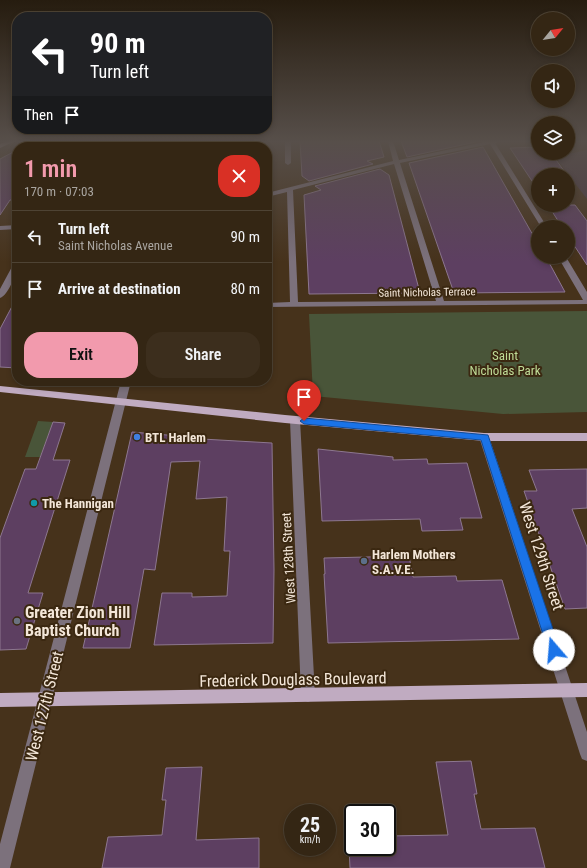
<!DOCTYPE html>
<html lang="en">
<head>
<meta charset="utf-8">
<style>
  :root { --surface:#342614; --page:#3c2e1d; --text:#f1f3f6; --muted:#a9a5a0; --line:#4e4334; --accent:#f29aad }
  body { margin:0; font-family:"Roboto Condensed",sans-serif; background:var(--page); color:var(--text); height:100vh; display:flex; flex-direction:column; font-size:15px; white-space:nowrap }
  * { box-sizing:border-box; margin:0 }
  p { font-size:13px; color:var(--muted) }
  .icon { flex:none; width:22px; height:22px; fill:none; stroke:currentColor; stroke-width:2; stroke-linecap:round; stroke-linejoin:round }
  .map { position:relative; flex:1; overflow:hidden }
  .side { position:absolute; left:12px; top:142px; width:260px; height:244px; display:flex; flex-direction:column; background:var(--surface); border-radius:16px; box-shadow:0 2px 6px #0003,0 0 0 1px var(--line) }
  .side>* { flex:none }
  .guide { position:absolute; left:12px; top:12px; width:260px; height:122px; border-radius:16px; box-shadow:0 2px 6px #0003,0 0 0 1px var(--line); background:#202124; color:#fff; overflow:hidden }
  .needle { width:26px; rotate:60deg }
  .tools { position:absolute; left:531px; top:12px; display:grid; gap:8px }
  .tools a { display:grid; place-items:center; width:44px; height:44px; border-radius:50%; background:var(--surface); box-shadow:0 2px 6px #0003,0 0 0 1px var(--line); font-size:20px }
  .speed { position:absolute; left:284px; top:804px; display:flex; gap:8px; font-size:20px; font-weight:700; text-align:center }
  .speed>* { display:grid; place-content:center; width:52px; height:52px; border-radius:50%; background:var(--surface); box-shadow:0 2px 6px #0003,0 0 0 1px var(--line); line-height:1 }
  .speed small { font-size:10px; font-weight:400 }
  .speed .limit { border:2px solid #111; border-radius:6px; background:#fff; color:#111 }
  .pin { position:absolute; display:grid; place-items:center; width:34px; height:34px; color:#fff; margin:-41px -17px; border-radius:50% 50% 50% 0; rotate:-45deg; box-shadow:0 0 4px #0007 }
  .pin .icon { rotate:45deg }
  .me { position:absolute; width:44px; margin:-22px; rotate:342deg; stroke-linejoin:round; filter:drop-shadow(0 0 3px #0008) }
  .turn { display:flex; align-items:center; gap:14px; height:84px; padding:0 12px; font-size:18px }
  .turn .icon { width:52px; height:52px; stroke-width:2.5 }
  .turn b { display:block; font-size:28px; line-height:34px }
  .then { display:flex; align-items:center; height:38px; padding:0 12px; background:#0003; gap:8px; font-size:15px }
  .round { display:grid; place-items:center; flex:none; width:42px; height:42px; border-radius:16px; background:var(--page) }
  .summary { display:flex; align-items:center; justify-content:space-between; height:68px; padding:0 12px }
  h1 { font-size:24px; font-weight:600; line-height:30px; color:var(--accent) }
  .cta { display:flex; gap:8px; margin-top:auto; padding:8px 12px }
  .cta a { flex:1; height:46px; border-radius:16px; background:var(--accent); color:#111; font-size:16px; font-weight:600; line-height:46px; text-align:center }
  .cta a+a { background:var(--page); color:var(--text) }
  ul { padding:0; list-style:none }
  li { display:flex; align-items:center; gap:12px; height:52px; padding:0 12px; border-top:1px solid var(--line) }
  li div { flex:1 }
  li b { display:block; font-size:15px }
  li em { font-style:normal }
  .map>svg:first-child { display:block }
  .education { fill:#493844 }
  .green { fill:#495539 }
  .building { fill:#5d3f61; stroke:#8d7790 }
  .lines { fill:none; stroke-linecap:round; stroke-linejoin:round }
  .minor { fill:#7c717c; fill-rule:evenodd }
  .major { fill:#c0abc1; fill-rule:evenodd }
  .route { fill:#1a73e8; stroke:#114b97 }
  .shop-dot { fill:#3f7fe0; stroke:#3b2811; stroke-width:1.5 }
  .culture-dot { fill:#0f9aa8; stroke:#3b2811; stroke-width:1.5 }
  .service-dot { fill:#5c6f8a; stroke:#3b2811; stroke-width:1.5 }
  .worship-dot { fill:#6b7280; stroke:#3b2811; stroke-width:1.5 }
  .labels { text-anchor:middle; stroke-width:4; stroke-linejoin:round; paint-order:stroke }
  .far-street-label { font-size:11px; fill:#f3e6d8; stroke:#3b2811 }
  .park-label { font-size:13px; fill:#bfdc97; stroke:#3b2811 }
  .poi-label { font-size:13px; font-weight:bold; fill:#f3e6d8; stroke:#3b2811; text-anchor:start }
  .street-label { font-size:13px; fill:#f3e6d8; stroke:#3b2811 }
  .near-street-label { font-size:16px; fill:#f3e6d8; stroke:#3b2811 }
  .near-poi-label { font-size:16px; font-weight:bold; fill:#f3e6d8; stroke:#3b2811; text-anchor:start }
</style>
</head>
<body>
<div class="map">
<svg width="587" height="868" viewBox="0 0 587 868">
  <rect width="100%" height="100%" fill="#46321b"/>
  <path class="education" d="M587,150V199L555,157Z"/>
  <path class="green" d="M587,311V412L503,414L313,396L309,314Z
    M38,421L53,422L40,457H25Z"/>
  <path class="building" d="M300,141H379L384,157L367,161L373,164L309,181L302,176Z
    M401,141H480L407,157Z
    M483,147L538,244V257H546L565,292L454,293L409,163Z
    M538,147V153H551L567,175H538V190L510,148Z
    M17,150V200H10L0,215V159Z
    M380,169L389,175L420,293L309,294L304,195L321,190L315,186Z
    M548,205H575L587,221V265L568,236V227H562Z
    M17,297V368L0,367V329Z
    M53,422L65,423L53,460H70L28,593H43L26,649L0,650V538L25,469H36Z
    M132,432L202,438V439L272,443L274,570L273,643L154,645L162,593H192V597L227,596L230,551H224L227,497L196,499L200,461L171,462L155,570L144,569L130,648H83Z
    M318,449L393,457V460L427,459L428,464L467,463L482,518H460L463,530L422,531L420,519L322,521Z
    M587,469V508L572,509L587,547V608L565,609L524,491H537L529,470Z
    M409,556L413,577L456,576L457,581L502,580L519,639L328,643L324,574H325L324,558Z
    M471,761L477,794H474L481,829L535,828L545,868H350L349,847H387V836L448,835L436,762Z
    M202,767L196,840L259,838V868H102L108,837L162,835L166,800H162L166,768Z"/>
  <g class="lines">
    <path class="minor" d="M133,141H139L130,147H123Z
      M185,141H190L188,147H182Z
      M285,141H291V163L288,165L285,163Z
      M388,141H393L399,160L489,141H501L495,143L547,227H541L490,144L400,163L444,301L583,300L558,257H566L587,292V304L267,307V303L290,302L287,192L267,197V193L393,161ZM394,164L436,301L298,302L293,190Z
      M17,225V229L0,230V226Z
      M14,263H17C17,272 9,295 0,298V289Z
      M121,381H131L10,868H0V844Z
      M295,416L298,417L300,420L315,695L313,700L308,702L303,700L301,695L290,420L292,417Z
      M484,433L488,434L489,437L587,732V761L582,759L580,754L479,437L480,434Z"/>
    <path class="major" d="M8,141H15L0,148V144Z
      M0,386L285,415L484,433H587V441H484L285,423L0,392Z
      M587,683V697L0,707V693Z"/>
  </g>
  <linearGradient id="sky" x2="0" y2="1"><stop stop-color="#261c0f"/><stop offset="0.54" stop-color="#574f4a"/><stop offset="1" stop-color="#574f4a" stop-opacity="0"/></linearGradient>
  <rect width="587" height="262" fill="url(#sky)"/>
  <path class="route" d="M304,418L488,435L560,650L559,654L554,656L550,654L548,650L481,440L304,424L300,421Z"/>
  <circle class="shop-dot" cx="137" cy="437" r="4"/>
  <circle class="culture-dot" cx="34" cy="503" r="4"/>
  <circle class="service-dot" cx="364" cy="561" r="4"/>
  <circle class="worship-dot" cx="17" cy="621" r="4"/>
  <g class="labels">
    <g class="far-street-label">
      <text transform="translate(427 292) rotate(-1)" y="4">Saint Nicholas Terrace</text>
    </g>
    <g class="park-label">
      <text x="505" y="360">Saint<tspan x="505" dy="15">Nicholas Park</tspan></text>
    </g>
    <g class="poi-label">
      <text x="145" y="442">BTL Harlem</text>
      <text x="42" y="508">The Hannigan</text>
      <text x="372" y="559">Harlem Mothers<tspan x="372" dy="15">S.A.V.E.</tspan></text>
    </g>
    <g class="street-label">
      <text transform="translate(288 558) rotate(-93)" y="5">West 128th Street</text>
    </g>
    <g class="near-street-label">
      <text transform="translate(542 556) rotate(72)" y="6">West 129th Street</text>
      <text transform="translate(293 679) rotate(-1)" y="6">Frederick Douglass Boulevard</text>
      <text transform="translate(44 706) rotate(-76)" y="6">West 127th Street</text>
    </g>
    <g class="near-poi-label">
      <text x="25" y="618">Greater Zion Hill<tspan x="25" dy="18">Baptist Church</tspan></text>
    </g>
  </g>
</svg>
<div class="tools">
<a><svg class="needle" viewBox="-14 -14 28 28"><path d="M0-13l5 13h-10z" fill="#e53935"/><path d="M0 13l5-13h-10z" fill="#a9a5a0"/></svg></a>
<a><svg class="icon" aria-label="sound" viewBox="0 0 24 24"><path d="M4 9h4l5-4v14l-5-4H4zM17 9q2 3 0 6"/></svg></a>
<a><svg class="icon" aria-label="layers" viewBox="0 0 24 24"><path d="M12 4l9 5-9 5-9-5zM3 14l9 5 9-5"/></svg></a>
<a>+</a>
<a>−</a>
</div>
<div class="speed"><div>25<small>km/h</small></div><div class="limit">30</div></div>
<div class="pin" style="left:304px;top:421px;background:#d93025"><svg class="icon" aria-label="arrive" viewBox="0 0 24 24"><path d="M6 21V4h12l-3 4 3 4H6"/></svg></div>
<svg class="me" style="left:554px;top:650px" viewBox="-20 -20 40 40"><circle r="19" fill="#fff"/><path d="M0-13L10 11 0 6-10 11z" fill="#1a73e8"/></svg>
<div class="guide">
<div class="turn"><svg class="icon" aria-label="left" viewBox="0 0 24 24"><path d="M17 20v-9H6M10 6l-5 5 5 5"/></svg><div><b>90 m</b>Turn left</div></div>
<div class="then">Then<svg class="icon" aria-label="arrive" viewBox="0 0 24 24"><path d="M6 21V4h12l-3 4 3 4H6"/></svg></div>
</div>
<section class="side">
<div class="summary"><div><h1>1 min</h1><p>170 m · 07:03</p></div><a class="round" style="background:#d93025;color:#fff"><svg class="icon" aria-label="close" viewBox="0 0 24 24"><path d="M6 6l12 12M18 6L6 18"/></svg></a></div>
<ul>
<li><svg class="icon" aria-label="left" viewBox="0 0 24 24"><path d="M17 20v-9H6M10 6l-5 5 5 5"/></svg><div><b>Turn left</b><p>Saint Nicholas Avenue</p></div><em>90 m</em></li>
<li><svg class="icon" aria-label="arrive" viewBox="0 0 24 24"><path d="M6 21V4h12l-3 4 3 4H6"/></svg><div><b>Arrive at destination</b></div><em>80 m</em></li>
</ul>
<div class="cta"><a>Exit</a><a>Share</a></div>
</section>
</div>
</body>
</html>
